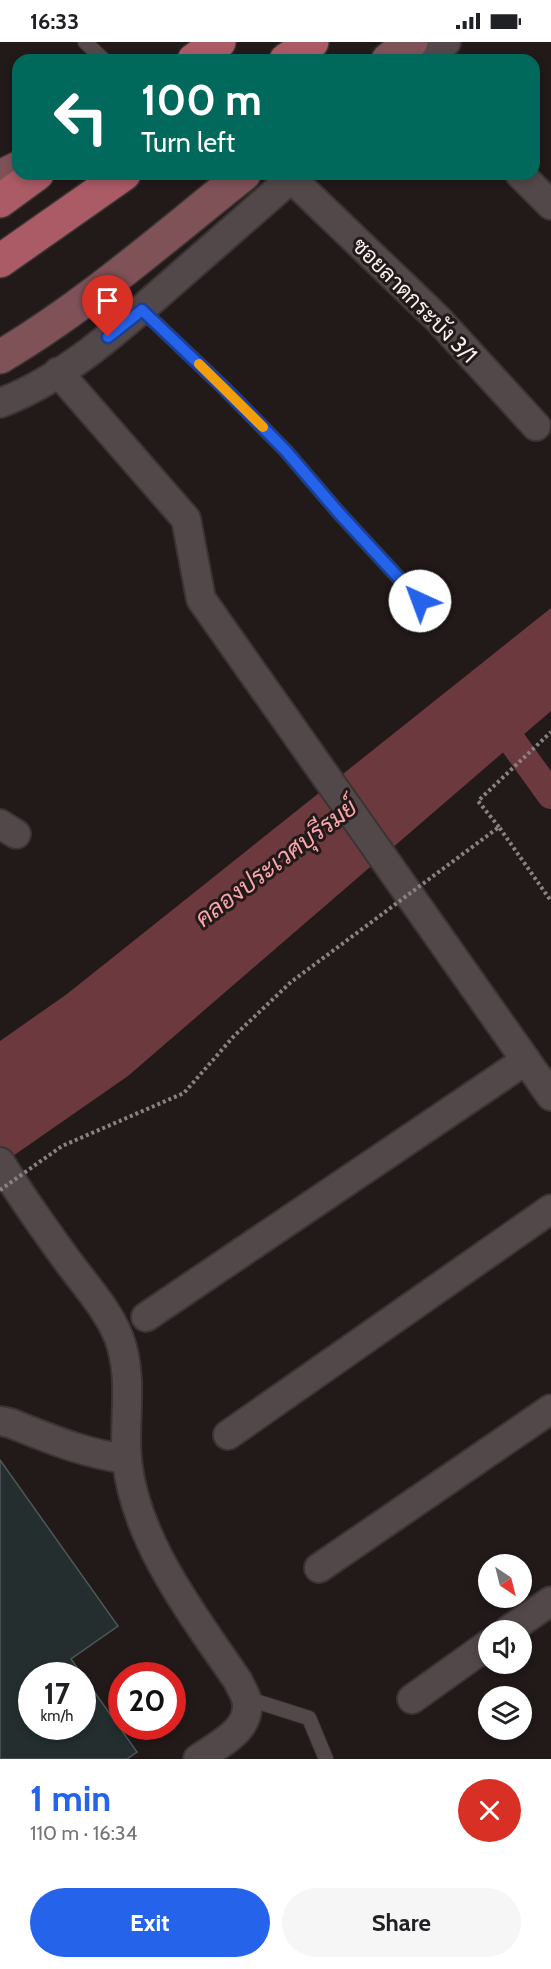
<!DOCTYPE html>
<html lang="en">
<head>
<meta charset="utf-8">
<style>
  :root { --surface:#fff; --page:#f6f6f6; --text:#202124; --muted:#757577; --accent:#2563eb }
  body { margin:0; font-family:Cabin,Sarabun,sans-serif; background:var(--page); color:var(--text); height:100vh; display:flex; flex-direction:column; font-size:22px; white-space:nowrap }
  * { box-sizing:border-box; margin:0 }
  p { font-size:20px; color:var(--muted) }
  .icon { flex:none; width:33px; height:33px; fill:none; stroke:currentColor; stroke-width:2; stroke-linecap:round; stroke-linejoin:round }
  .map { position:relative; height:1717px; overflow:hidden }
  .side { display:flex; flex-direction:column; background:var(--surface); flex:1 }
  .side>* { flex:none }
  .hud { position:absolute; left:12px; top:12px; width:528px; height:126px; border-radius:18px; box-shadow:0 3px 9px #0003; background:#00695c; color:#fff; overflow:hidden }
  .needle { width:39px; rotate:145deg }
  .controls { position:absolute; left:478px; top:1512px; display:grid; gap:12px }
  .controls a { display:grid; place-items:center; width:54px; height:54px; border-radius:50%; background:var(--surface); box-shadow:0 3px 9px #0003; font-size:30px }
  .speed { position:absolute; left:18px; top:1620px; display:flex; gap:12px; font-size:30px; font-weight:700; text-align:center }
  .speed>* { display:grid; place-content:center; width:78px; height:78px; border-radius:50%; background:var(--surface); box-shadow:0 3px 9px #0003; line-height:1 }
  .speed small { font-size:15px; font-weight:400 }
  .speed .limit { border:9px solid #d22; background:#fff; color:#111 }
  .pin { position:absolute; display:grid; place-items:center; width:51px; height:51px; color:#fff; margin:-62px -26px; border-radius:50% 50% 50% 0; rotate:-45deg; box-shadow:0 0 6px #0007 }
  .pin .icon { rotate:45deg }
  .me { position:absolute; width:66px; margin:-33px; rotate:317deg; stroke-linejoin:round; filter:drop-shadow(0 0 4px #0008) }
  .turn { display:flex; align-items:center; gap:21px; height:126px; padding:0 30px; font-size:27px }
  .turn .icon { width:78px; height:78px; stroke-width:2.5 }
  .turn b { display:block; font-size:42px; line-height:51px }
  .round { display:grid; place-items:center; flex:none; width:63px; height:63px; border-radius:32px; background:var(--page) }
  .overview { display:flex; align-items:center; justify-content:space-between; height:102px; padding:0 30px }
  h1 { font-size:36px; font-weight:700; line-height:45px; color:var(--accent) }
  .primary-button { display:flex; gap:12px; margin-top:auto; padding:12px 30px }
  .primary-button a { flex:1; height:69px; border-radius:36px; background:var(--accent); color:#fff; font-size:24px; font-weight:700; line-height:69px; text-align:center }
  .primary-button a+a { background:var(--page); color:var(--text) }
  .status { display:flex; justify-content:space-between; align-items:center; height:42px; padding:0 30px; background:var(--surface); direction:ltr }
  .status svg { height:16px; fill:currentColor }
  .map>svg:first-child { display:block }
  .water { fill:#6c393f }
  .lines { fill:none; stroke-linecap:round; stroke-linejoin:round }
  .canal { stroke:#6c393f; stroke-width:28 }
  .building { fill:#242e2f; stroke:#4d5859; stroke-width:1.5; fill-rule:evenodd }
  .lane-casing { stroke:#3b3434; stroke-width:16 }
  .street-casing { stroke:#3b3434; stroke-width:32 }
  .secondary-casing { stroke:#3b3434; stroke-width:36 }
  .primary-casing { stroke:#3b3434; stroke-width:36 }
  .path { stroke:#8a8282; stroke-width:4; stroke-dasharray:3 3; stroke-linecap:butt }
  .lane { stroke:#534849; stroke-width:14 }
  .street { stroke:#534849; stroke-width:28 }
  .secondary { stroke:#7f5258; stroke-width:33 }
  .primary { stroke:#ab5b66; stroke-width:33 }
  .path-bridge { stroke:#8a8282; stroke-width:4; stroke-dasharray:3 3; stroke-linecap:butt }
  .route-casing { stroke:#184099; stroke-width:15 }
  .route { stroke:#2563eb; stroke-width:10 }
  .slow { stroke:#f59e0b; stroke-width:10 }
  .labels { text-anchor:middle; stroke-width:6; stroke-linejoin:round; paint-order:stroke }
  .street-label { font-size:22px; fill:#f9f2f2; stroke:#221919 }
  .water-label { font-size:24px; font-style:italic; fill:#faa4ac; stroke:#221919 }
</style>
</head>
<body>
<div class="status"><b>16:33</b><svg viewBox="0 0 49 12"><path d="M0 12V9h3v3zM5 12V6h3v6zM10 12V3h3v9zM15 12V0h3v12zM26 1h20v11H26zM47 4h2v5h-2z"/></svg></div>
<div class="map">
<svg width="551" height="1717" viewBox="0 0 551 1717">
  <rect width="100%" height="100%" fill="#221919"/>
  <path class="water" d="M551,566V669L128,1034L0,1123V999L67,952Z"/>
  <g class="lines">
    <path class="canal" d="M491,670L551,753"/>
  </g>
  <path class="building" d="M0,1418L118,1584L71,1617L137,1710L127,1717H0ZM32,1634H82V1684H32Z"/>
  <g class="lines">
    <g class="lane-casing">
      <path id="lane" d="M85,0L104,18
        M142,268L225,347L286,409L339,471L420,559
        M246,1656L309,1676L326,1717"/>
    </g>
    <g class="street-casing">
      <path id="street" d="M425,18L446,0
        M520,132L551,163
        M291,136L437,276L536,384
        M58,330L186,477L201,557L551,1054
        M0,361C65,337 124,283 175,238C215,203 256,167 296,132
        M0,782L16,792
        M0,1120C21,1155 45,1188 69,1221C87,1245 108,1268 119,1296C134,1337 123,1377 127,1418C135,1499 194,1574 238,1639C240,1644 244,1650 246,1656C254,1687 219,1702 198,1717
        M146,1275L526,1018
        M0,1379L10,1381C48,1396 85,1412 127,1417
        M228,1393L551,1167
        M319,1526L551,1367
        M509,1588L551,1559
        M412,1657L489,1602"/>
    </g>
    <g class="secondary-casing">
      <path id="secondary" d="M388,18L411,0
        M0,135L18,126
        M0,315C88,263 164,195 244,132"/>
    </g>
    <g class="primary-casing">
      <path id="primary" d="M194,18L219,0
        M286,18L312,0
        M0,159L37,132
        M0,219L124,132"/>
    </g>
    <path class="path" d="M499,785L478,759L551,690"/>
    <use href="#lane" class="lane"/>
    <use href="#street" class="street"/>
    <use href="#secondary" class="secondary"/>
    <use href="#primary" class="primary"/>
    <path class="path-bridge" d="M0,1148L62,1104L184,1051L234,994L291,940L499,785L551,859"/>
  </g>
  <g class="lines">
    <g class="route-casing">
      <path id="route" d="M108,295L142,268L225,347L286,409L339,471L420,559"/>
    </g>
    <use href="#route" class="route"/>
    <path class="slow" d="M199,322L263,385"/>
  </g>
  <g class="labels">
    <g class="street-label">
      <text transform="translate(415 258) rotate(45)" y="8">ซอยลาดกระบัง 3/1</text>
    </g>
    <g class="water-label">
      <text transform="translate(276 821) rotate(-37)" y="8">คลองประเวศบุรีรมย์</text>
    </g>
  </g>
</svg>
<div class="controls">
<a><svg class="needle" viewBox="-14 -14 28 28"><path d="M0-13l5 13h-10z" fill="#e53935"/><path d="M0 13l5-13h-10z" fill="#757577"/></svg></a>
<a><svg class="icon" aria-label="sound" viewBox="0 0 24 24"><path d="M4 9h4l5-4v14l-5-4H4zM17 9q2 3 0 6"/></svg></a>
<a><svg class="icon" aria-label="layers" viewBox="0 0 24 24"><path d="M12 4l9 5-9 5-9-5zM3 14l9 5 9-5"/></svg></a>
</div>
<div class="speed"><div>17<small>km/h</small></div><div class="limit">20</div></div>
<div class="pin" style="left:108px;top:295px;background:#d93025"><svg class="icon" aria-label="arrive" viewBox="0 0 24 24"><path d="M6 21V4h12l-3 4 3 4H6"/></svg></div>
<svg class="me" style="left:420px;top:559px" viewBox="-20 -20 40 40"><circle r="19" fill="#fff"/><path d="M0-13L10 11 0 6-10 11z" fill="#2563eb"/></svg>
<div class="hud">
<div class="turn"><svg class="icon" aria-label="left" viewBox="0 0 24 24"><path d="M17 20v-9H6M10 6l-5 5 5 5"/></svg><div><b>100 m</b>Turn left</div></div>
</div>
</div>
<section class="side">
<div class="overview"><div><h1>1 min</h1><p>110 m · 16:34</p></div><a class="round" style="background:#d93025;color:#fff"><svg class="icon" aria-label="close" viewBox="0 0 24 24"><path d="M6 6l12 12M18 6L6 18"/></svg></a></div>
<div class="primary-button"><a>Exit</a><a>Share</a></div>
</section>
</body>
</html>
